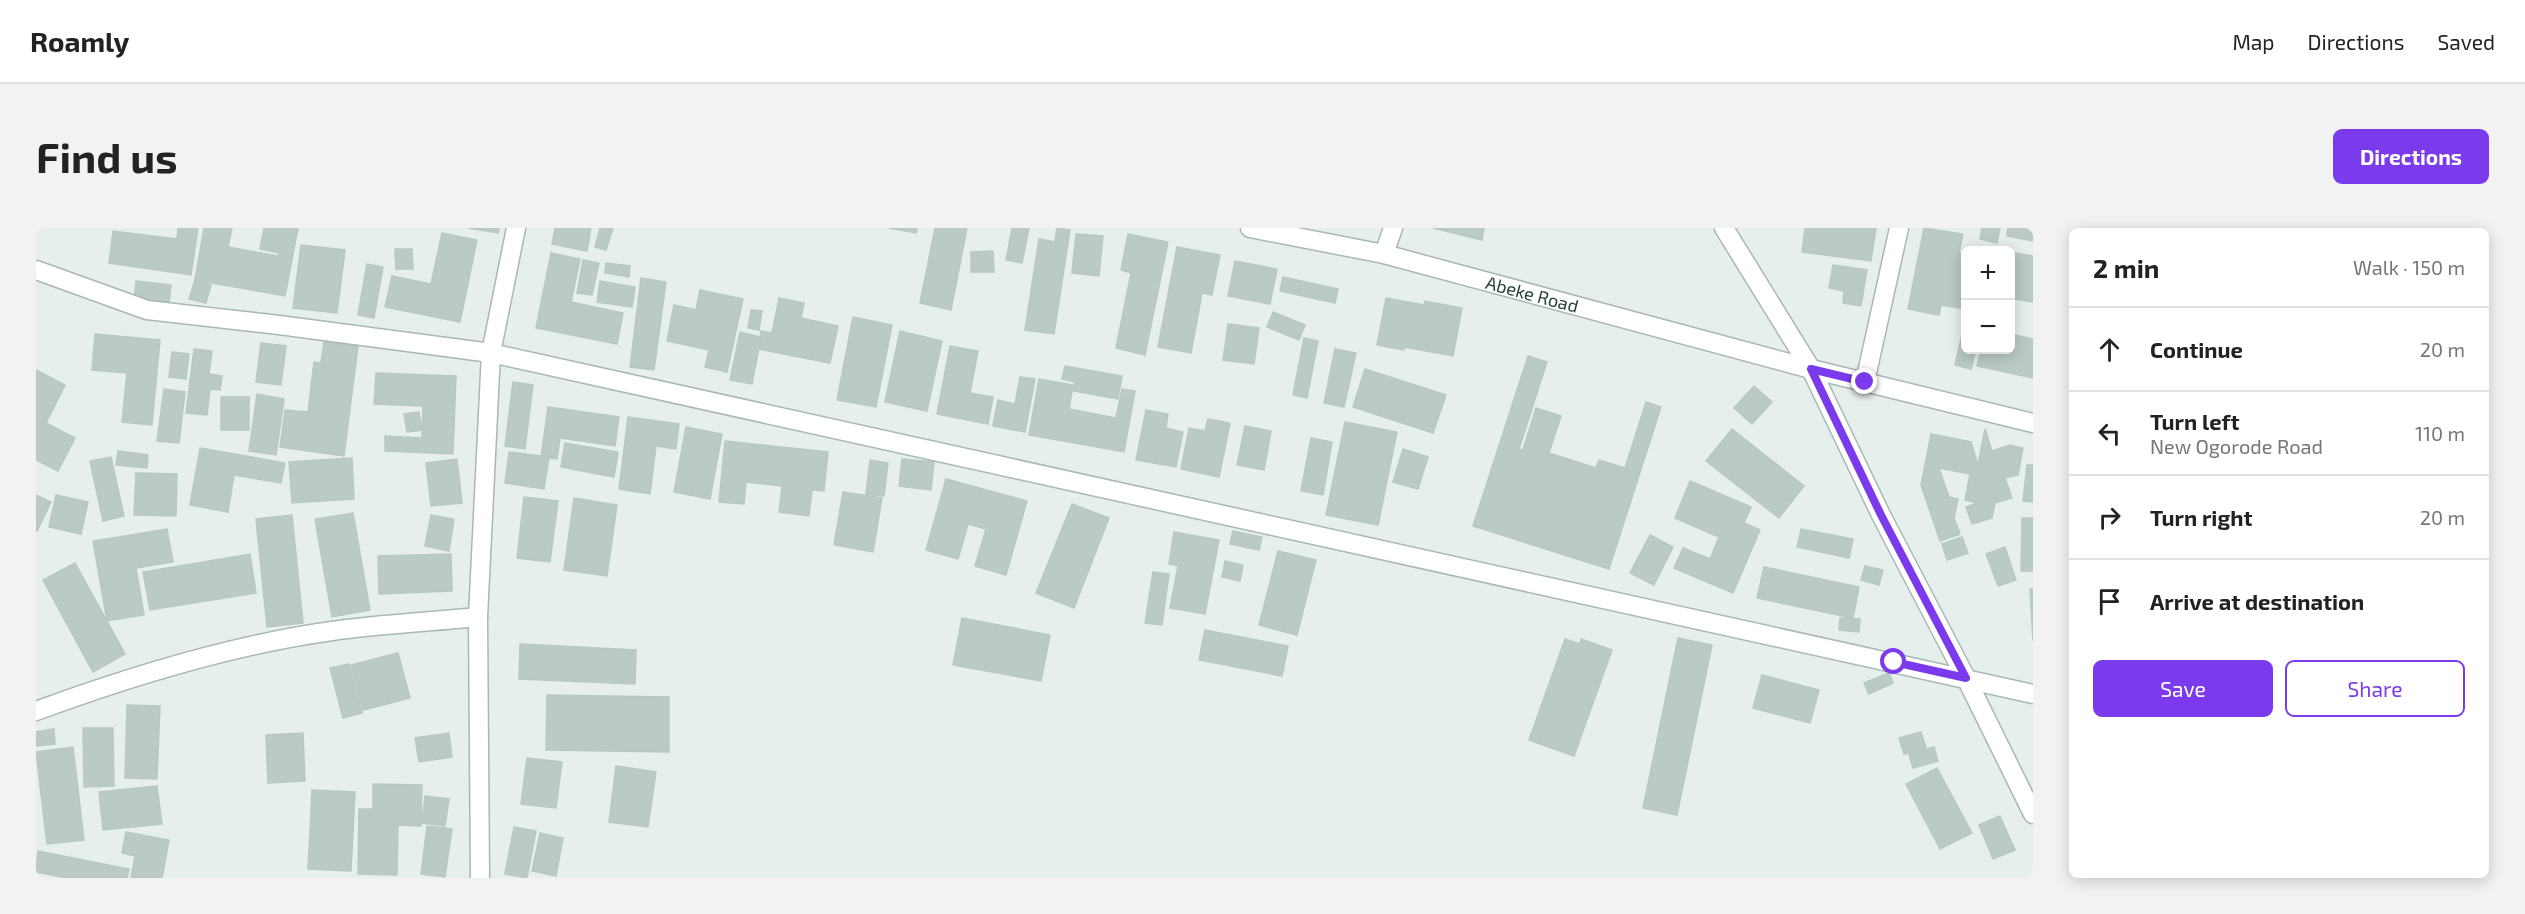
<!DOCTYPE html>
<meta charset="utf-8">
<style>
:root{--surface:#fff;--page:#f2f2f2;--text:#222;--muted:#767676;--line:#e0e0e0;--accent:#7c3aed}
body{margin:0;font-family:"Exo 2",sans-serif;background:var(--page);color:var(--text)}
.controls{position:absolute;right:18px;top:18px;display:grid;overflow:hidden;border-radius:9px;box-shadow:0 3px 15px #0003}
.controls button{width:54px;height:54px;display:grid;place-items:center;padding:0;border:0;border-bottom:2px solid var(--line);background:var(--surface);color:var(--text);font:30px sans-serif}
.stop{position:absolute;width:18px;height:18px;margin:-14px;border:4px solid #7c3aed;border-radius:50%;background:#fff}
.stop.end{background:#7c3aed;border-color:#fff;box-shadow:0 2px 6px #0008}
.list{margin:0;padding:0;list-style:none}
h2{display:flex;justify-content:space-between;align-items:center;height:78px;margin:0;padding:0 24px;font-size:26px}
h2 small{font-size:20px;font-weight:400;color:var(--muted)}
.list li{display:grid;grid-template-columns:39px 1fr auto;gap:18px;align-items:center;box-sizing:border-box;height:84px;padding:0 24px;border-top:2px solid var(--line)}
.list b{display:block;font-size:22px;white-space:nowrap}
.list p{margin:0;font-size:20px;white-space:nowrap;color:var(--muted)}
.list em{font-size:20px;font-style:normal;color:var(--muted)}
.actions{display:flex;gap:12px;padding:18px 24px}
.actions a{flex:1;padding:14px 0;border:2px solid var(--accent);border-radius:9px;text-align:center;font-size:21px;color:var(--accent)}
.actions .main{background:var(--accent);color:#fff}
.icon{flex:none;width:33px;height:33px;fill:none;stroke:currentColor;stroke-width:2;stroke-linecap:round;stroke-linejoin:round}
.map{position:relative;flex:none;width:1997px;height:650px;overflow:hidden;border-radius:9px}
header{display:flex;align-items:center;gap:36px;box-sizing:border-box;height:84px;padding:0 30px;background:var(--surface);border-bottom:2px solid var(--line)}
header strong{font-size:28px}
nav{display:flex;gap:33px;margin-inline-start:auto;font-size:21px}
.intro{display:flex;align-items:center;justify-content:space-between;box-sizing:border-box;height:144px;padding:0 36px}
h1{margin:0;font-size:42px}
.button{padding:15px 27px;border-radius:9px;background:var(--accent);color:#fff;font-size:21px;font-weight:700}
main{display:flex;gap:36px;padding:0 36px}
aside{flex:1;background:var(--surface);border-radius:9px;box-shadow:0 3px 15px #0003}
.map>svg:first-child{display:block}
</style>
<header>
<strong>Roamly</strong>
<nav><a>Map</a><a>Directions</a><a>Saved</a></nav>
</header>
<div class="intro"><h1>Find us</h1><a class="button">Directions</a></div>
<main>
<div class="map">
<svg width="1997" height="650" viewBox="0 0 1997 650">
<rect width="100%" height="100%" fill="#e6efeb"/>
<!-- building -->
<g fill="#bbcac4" stroke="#b8c9c2" stroke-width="1.5">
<polygon points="142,0 162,0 155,47 73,35 77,3 141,11"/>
<polygon points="168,0 196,0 192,19 242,28 243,25 224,21 228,0 262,0 249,68 159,52"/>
<polygon points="432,0 463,0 462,5"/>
<polygon points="519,0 555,0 551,23 516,16"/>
<polygon points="564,0 577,0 570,22 559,19"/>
<polygon points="853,0 881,0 880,5"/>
<polygon points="899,0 931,0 915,82 884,75"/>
<polygon points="976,0 993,0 986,35 970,32"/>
<polygon points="1021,0 1034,2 1018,106 989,102 1003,11 1019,14"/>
<polygon points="1397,0 1448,0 1446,12"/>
<polygon points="1769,0 1840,0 1835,33 1766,24"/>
<polygon points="1888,0 1927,6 1923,25 1930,26 1930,81 1905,77 1903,87 1872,81"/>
<polygon points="1946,0 1964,0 1961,15 1944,11"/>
<polygon points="1972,0 1997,0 1997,13 1971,8"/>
<polygon points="406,5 441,12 424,94 349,79 356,48 395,56"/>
<polygon points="1040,6 1067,8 1063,48 1036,45"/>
<polygon points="1092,6 1132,14 1109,127 1080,120 1095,45 1085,42"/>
<polygon points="265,17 309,22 301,85 257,80"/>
<polygon points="1141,19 1184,27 1176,67 1166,65 1155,125 1122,119"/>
<polygon points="359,21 376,21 377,41 360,41"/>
<polygon points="957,23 958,44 935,44 935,24"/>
<polygon points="1974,24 1997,28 1997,74 1974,70"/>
<polygon points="515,25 544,31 535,74 587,85 581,116 500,100"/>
<polygon points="547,32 563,35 556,67 541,65"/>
<polygon points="1199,33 1241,41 1234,76 1192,68"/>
<polygon points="570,35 594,38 593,49 569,45"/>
<polygon points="331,36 347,39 338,90 322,87"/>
<polygon points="1797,37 1831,42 1825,78 1807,75 1808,63 1793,60"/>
<polygon points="1247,49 1302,61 1299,75 1244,63"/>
<polygon points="605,50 630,54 618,142 594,139"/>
<polygon points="159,52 175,57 170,75 153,71"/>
<polygon points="100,53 135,57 133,75 98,71"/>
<polygon points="564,53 599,59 596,79 561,74"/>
<polygon points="664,62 707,71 691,144 669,139 673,122 631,113 638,77 660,82"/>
<polygon points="743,70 768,75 765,90 802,98 794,135 722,121 725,103 736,105"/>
<polygon points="1350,70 1388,77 1389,73 1426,80 1417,128 1368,119 1368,122 1341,117"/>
<polygon points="715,82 726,83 723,102 712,100"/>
<polygon points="1237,84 1269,97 1263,112 1231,99"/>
<polygon points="817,89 856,97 840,179 801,172"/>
<polygon points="1930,90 1930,122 1940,122 1935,141 1919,137"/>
<polygon points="1192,96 1223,100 1218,136 1187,132"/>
<polygon points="864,103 906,113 891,183 849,174"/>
<polygon points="704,104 725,109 716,156 694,152"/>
<polygon points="59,106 124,112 116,197 86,194 91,145 56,142"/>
<polygon points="1974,106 1997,111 1997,150 1941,138 1945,122 1974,122"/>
<polygon points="1268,110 1282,113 1271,170 1257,167"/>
<polygon points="288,114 322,118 308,228 244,219 249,182 272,184 278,134 285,135"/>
<polygon points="225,115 250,118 245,157 220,154"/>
<polygon points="914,118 942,123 934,165 957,169 952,196 901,186"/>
<polygon points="158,121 176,123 173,146 186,148 184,162 174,161 171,187 150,185"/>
<polygon points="1299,121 1320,125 1308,179 1288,175"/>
<polygon points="136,124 153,126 150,151 133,149"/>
<polygon points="1492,128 1511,134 1483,221 1487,222 1500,180 1525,188 1513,225 1560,240 1563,232 1589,240 1610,174 1625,179 1573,341 1437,298"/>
<polygon points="1029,138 1086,148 1082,171 1037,163 1039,154 1026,151"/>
<polygon points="1329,141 1410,167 1397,205 1317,179"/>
<polygon points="0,142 29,157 10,195 39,210 22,243 0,232"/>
<polygon points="340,145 420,148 417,226 349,223 349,208 386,210 387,178 338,176"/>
<polygon points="984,149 999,151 989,204 957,198 962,172 979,176"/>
<polygon points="1003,151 1037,157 1033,181 1080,190 1086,161 1099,163 1088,224 993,207"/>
<polygon points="477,154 497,157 489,221 469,218"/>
<polygon points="1718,158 1736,174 1716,196 1698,180"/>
<polygon points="128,161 149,164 143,215 121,213"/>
<polygon points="221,166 248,171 240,227 213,223"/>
<rect x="185" y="169" width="28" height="33"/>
<polygon points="512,179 583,189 579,218 524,210 521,231 505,229"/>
<polygon points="1110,182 1132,186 1130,200 1147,204 1140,239 1100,232"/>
<polygon points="383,184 386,202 371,204 368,186"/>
<polygon points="592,189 643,196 640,221 620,218 614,266 583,261"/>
<polygon points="1172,191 1194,195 1183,249 1145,241 1153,200 1169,203"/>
<polygon points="1309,194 1361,204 1342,297 1290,287"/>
<polygon points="1209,198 1235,203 1228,242 1201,237"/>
<polygon points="650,199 686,206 674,271 638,264"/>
<polygon points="1696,201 1768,258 1743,290 1670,233"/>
<polygon points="1949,201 1956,223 1974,217 1987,220 1982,247 1969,250 1976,270 1959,275 1956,290 1936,296 1930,279 1942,275 1929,272 1934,246 1903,240 1913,269 1922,271 1918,290 1924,306 1904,313 1885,257 1895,206 1935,214 1942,237"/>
<polygon points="1275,210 1296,214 1287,267 1265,263"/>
<polygon points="689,213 792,224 788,263 776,262 773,288 743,284 746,258 710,254 708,276 683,274"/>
<polygon points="529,215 582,224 578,249 525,239"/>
<polygon points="164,220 249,235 245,255 198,247 192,284 154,277"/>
<polygon points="1367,221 1392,229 1382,261 1357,254"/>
<polygon points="82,223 112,227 111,240 80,237"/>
<polygon points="473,224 513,229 508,261 469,255"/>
<polygon points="75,229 88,288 67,293 54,233"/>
<polygon points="316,230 318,271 256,275 253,234"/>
<polygon points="421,231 426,275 395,278 390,235"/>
<polygon points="866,231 898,234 895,262 863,258"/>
<polygon points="834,232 852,235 848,268 830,266"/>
<polygon points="1991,237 1997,237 1997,274 1987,273"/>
<polygon points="100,245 141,246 140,288 98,287"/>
<polygon points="910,251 991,273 970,347 939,338 950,301 932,296 922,331 890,322"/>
<polygon points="1654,253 1715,279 1708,295 1724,302 1697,365 1638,340 1647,320 1674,331 1683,309 1639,290"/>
<polygon points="807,264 846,270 837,324 798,317"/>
<polygon points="0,267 15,274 1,303 0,303"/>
<polygon points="20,267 52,274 45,306 13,299"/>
<polygon points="488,269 522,273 514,334 481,330"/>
<polygon points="538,270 581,277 571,348 528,342"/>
<polygon points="1036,276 1073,290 1038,380 1000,365"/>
<polygon points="317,285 334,382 296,389 279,291"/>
<polygon points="256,287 267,395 231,399 220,291"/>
<polygon points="395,287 418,291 413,323 389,318"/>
<polygon points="1986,290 1997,290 1997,343 1985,343"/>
<polygon points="131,301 137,334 100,340 108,387 71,393 57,313"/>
<polygon points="1765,301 1817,311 1813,330 1761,319"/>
<polygon points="1197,303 1226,309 1223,322 1194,316"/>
<polygon points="1138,304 1183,312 1169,386 1134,380 1142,338 1133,336"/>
<polygon points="1614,307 1637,319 1618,357 1594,345"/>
<polygon points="1926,309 1932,325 1911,332 1906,316"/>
<polygon points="1969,319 1980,352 1962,358 1950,326"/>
<polygon points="1242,323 1280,332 1261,407 1223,397"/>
<polygon points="214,326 220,365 114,382 107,344"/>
<polygon points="415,326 416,363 343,366 342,328"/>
<polygon points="1189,333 1207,337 1204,353 1186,349"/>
<polygon points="39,335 89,426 57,444 7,352"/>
<polygon points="1829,338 1847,342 1843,357 1825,352"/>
<polygon points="1728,339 1823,359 1817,390 1721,370"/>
<polygon points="1117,344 1133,346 1126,397 1109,395"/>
<polygon points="1994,361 1997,361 1997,413"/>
<polygon points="926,390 1014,407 1005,453 917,437"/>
<polygon points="1804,390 1824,391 1823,404 1803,402"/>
<polygon points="1169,402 1252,418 1246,448 1163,432"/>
<polygon points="1642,410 1676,417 1641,587 1607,580"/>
<polygon points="1529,411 1544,416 1545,411 1576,422 1538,528 1493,512"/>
<polygon points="484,416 600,422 599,456 483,451"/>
<polygon points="362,425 374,470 327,482 315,437"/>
<polygon points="313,436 326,485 307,490 294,440"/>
<polygon points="1853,445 1857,455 1833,466 1828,455"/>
<polygon points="1726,447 1783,462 1774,495 1717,480"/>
<polygon points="511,467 633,469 633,524 510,522"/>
<polygon points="91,477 124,478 121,551 89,550"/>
<polygon points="47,500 77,500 78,558 48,559"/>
<polygon points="18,501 19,516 0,518 0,504"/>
<polygon points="1885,504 1890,520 1868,526 1863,510"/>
<polygon points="267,505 269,553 232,555 230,507"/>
<polygon points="413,505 416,529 383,534 379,510"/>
<polygon points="37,519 48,612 11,616 0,524"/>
<polygon points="1898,519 1902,533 1877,540 1873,526"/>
<polygon points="491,530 526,534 520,580 485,576"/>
<polygon points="580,538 620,544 612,599 573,594"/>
<polygon points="1901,540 1936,605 1904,621 1870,556"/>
<polygon points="337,556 386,557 385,598 362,597 361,647 322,646 323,581 337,581"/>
<polygon points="121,558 126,596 67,602 63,564"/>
<polygon points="276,562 319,564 315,643 272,641"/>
<polygon points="389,568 413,571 409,598 386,595"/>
<polygon points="1964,588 1979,622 1957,631 1943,597"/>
<polygon points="391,598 416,601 409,649 385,646"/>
<polygon points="478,599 500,603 491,650 469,646"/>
<polygon points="90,604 133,612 126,650 95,650 99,628 86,625"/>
<polygon points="504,605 527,610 520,648 496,643"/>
<polygon points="2,623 93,641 91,650 31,650 0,644"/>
</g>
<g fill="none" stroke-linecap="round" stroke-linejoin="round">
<defs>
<g id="minor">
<path id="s1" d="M1214,0l134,26 427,115"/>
<polyline points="1348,26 1357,0"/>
<polyline points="0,42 111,82 243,97 455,125 1997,466"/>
<polyline points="1829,154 1863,0"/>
<path d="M0,483c95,-35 195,-66 296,-80 48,-7 97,-9 146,-14"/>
</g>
<g id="tertiary">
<polyline points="1688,0 1775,141 1845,287 1930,450 1997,586"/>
<polyline points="1775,141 1997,195"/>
<polyline points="444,650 442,389 455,125 480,0"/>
</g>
</defs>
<!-- minor casing -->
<use href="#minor" stroke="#a8b8b2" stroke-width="21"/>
<!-- tertiary casing -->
<use href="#tertiary" stroke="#a8b8b2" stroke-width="21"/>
<!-- minor -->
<use href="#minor" stroke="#fff" stroke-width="18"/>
<!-- tertiary -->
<use href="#tertiary" stroke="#fff" stroke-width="18"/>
</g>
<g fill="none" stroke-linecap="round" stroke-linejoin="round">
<!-- route -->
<polyline stroke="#7c3aed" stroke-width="8" points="1829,154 1775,141 1845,287 1930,450 1858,434"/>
</g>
<g text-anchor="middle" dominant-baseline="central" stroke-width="4.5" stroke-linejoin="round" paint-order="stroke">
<!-- street labels -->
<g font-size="18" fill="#24423a" stroke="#f7fbf9">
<text stroke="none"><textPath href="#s1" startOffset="290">Abeke Road</textPath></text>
</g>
</g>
</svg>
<div class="controls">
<button>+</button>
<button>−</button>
</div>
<div class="stop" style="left:1858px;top:434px"></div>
<div class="stop end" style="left:1829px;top:154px"></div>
</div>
<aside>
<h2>2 min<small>Walk · 150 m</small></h2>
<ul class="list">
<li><svg class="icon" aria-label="ahead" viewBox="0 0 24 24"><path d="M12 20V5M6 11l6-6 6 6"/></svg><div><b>Continue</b></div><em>20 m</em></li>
<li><svg class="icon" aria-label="left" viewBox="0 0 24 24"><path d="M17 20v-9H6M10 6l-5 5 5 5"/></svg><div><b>Turn left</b><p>New Ogorode Road</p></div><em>110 m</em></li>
<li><svg class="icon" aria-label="right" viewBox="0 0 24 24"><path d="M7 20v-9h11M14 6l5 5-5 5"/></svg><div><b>Turn right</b></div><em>20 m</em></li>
<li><svg class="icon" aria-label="arrive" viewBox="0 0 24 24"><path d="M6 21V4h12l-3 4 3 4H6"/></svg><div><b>Arrive at destination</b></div></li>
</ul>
<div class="actions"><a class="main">Save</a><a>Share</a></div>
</aside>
</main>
